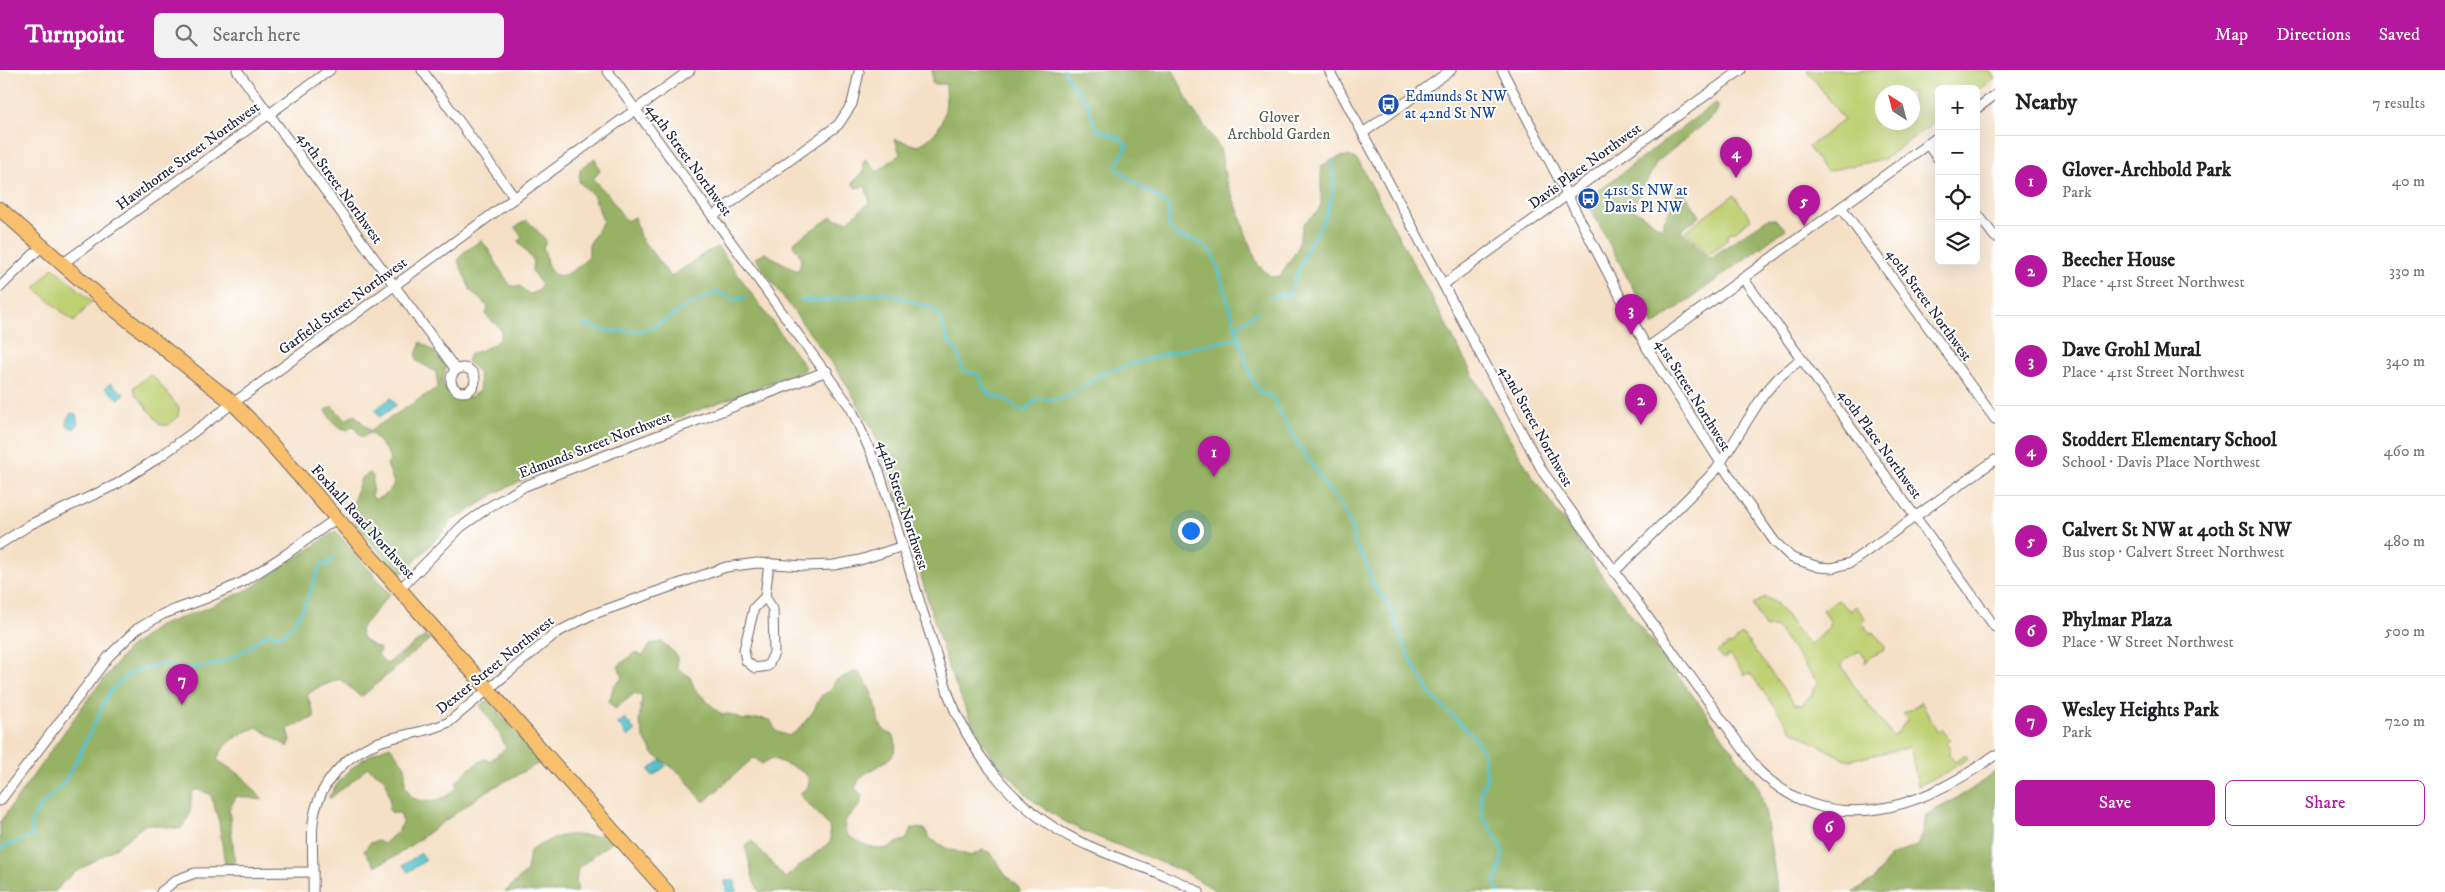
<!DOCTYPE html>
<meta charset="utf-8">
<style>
:root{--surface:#fff;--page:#f2f2f2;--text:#202124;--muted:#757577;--line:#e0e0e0;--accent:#b5179e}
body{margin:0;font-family:"IM FELL DW Pica",serif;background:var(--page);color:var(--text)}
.controls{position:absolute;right:15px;top:15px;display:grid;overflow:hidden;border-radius:8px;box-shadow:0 5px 20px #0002}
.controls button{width:45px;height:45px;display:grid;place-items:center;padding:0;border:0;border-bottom:1px solid var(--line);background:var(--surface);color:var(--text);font:25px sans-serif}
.compass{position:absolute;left:1875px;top:15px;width:45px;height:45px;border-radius:50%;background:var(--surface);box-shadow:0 5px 20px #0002;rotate:324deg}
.you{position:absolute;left:1190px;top:460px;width:18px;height:18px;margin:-12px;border:4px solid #fff;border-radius:50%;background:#1a73e8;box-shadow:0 0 0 8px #1a73e833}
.badge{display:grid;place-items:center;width:32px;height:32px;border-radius:50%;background:var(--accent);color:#fff;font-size:16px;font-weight:700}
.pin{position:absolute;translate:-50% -41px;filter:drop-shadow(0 1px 2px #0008)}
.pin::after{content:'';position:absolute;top:26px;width:18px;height:15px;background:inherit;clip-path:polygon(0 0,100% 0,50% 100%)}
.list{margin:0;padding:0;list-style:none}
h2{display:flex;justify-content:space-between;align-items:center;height:65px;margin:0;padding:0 20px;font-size:21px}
h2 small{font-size:16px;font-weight:400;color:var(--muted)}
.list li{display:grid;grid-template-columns:32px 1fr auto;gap:15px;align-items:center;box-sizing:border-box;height:90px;padding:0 20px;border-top:1px solid var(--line)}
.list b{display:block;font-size:19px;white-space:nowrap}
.list p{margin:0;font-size:16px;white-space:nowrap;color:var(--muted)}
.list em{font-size:16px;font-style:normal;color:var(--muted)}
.actions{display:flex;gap:10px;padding:15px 20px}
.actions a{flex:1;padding:11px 0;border:1px solid var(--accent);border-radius:8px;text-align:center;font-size:18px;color:var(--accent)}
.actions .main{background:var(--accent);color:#fff}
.icon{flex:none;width:28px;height:28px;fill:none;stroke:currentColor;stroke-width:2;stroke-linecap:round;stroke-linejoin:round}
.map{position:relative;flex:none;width:1995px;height:822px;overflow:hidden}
header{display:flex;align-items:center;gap:30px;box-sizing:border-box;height:70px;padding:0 25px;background:var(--accent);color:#fff}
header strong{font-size:24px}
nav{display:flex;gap:28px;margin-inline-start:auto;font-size:18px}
.search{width:350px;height:45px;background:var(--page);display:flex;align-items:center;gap:12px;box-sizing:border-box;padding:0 18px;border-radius:8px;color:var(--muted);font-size:19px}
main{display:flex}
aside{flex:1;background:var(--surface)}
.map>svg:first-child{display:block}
</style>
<header>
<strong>Turnpoint</strong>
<div class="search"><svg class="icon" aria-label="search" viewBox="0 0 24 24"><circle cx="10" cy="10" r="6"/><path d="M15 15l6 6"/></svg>Search here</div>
<nav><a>Map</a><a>Directions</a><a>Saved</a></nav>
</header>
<main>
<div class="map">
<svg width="1995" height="822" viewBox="0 0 1995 822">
<rect width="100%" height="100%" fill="#fff"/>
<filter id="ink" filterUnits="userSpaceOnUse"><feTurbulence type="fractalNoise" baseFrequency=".02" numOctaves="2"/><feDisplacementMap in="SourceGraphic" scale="10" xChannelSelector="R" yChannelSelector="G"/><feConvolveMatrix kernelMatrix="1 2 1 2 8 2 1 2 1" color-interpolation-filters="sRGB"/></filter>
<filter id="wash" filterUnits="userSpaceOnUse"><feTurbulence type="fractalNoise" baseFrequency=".0096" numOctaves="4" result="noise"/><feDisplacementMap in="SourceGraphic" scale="20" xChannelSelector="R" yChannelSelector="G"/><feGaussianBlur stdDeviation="1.12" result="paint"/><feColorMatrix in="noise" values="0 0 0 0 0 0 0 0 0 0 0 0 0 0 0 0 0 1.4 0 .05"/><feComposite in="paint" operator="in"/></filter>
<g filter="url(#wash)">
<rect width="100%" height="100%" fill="#f5e0c6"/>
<!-- green -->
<g fill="#bfd073" stroke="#707957" fill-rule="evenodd">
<path d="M1807,0h183l5,8 -19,14v-3h-37v30l-55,40 -57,12 -5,-4 -14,-20 36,-27zM1882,22h30v30h-30z"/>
<polygon points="1734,125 1751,149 1735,161 1729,163 1727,170 1709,184 1685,161"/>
<polygon points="53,197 92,231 74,252 35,218"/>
<polygon points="148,306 153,306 179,338 178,346 168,355 161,355 135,323 134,317"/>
<path d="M1765,527l11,6 33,42 20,-17 2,-6 -9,-12 16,-10 12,11 6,-5 10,13 -4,4 9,11 3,-2 11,15v3l-13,6 -7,7 1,-5 -7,-7 -15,10 -2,5 14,23 38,48 14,-18 -5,-6 9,-4 9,-7c7,10 10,19 16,29l5,-2 8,11 -4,3 4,6 -1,6 6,7 10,-7 3,3 -22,15 -28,13 -8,-39 -59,13 -9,-2 -51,-28 -41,-57 -5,2 -15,-20 -7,4 -6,-7 12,-8 3,1 10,-11 53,70 7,1 11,-12v-5l5,-5 -42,-56 -11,1 -12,-23z"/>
</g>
<!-- forest -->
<g fill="#97b265" stroke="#5c6a50">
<path d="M932,0h241l18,37 29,41 6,33 12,29 11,33 9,22 13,12 9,-1 17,-26 6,-26 15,-13 3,-7v-38c14,-7 25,-16 38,-4l117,219 56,95 75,107 90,118 62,87 6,23 13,81h-560l-31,-19 -102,-41 -23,-12 -31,-21 -37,-40 -20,-31 -25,-58 -54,-181 -22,-59 -28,-48 -90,-124 10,-5 32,18c7,-9 3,-18 -3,-25l1,-5 38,-25 3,3 12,2 22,-19 -5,-16 -9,2 -4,-5 12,-11 -1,-10 3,-3 11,13 23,-18 -5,-15 22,7c27,-13 30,-34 29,-62h-14z"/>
<polygon points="1715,33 1718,38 1715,45 1657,92 1632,138 1661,158 1680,117 1700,146 1681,160 1710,188 1768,148 1775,149 1786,159 1653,256 1586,130"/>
<path d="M595,88l5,13 -7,8 14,14 19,28 9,-4 5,20 31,40 34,-24 13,-6 87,120v3l-223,84 -20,1 -8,10 -58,28 -36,24 -9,3 -5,9 -39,40 -4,4 -7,-2 -41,-47 -1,-24 7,-22 9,-5 3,3 -1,21 3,2c9,-2 16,-8 19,-16l-7,-19 3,-3 -2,-8 -17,-21 -9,6 -9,-12 -5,4c-12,-2 -17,-9 -22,-20l6,-4 13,14 10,-5 15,16 68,-44 -2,-15 -19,-11 -1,-6 5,-13 11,8 14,17 -4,16 6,9 13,7 11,-3 7,-5c2,-14 0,-22 -12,-29l3,-8c7,-3 37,-10 30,-25 -2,-5 -11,-9 -14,-14l2,-8 -17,-16 -13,-30 4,-7 19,-14c13,15 18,31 30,46h9l9,8 9,-3 3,-7 -9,-13 1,-11 -15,-19 4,-3 -7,-11 12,-7 19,20 -3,8c4,6 2,9 4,15 8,27 32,3 42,-6v-12l14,-24 -9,-25 -15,-14 1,-13z"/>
<path d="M336,461l54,63 -30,35c2,14 10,14 20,20l-2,6 9,9 38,-28 5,3 -69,58 -21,-18 -23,9 -10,7 8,22 -27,12 3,11 -3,7 -31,-20c-18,7 -33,15 -40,33l25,16 21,24 -26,-4 -8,13 6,55h-10l-6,-42 -8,-27 -11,-5h-6c-8,12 4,20 -14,39l-34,-5c-10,8 -20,16 -31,24 -20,15 -45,22 -60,44h-55v-70l90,-126 39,-48 30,-22 53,-20 39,-18z"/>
<path d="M662,572l15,13v13l13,9 5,13 27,25c10,-4 15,5 24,5 10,0 15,-4 25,1l5,10 12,5 9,-5 16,-19 8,-16 9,-5 6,-11 19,-8 4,1c5,6 12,17 14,24 8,18 -1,29 21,39 11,30 -33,28 -39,52l7,7 -2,11c-10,11 -20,11 -13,29 9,6 26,15 37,14 8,-2 13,-8 22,-9l6,-12 13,1 4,9 17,10 25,8 12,-6 8,3 15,23 12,10 2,6h-260l-6,-10 -9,-37 7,-4 33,37 46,-37 -2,-15 -30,-32c30,-19 -14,-29 -27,-36l-10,6 -7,-6 -3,1 -48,43 -24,-29 -27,-19 -9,-16 -5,-17 3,-24 -7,-4 -20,16 -6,-7 5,-17 9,-7 -5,-12 16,-13 9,2 8,-11z"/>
<path d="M488,630l53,62 -56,30 -89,64 -21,10 -11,-15 6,-8 8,-2 6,3 14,-13 5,-8 -3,-10h-8l-3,-3 1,-11 -5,-20 -18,-12c-10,13 -25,20 -37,32l-1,-2c13,-24 35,-42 61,-51l15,20v20l6,11c17,9 33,3 46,-9l-1,-6 13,-13 15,-10 6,2 16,-13 -6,-13 -20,-30z"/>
<polygon points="1995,702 1995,822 1853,822 1874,810 1890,786 1919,775 1926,745 1969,721"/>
<path d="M606,763l7,8 -35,27 -2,14 2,10h-73l22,-21 3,-20c11,-7 23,-14 37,-16 13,-1 26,4 39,-2z"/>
</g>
<!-- water -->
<g fill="#56c3cd" stroke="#3c7284">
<polygon points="110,313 124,324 119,329 105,318"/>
<polygon points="391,328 396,335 380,347 375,340"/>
<polygon points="71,343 76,344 78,354 74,359 67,356 67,349"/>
<polygon points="625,648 635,661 628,667 618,654"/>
<polygon points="661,690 666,696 653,706 649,700"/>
<polygon points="421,783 426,790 408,802 403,795"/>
<polygon points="725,811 735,811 736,822 726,822"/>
</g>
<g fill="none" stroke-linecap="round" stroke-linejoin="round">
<!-- stream -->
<g stroke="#56c3cd" stroke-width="3">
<path d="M1064,0l7,14 16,18 9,27 25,10 6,7 -11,20c9,15 38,26 53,41v19l7,10 22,6 15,11 39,127 9,14 10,1 21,39 30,47 18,23 12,23 2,15 12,21 7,22 18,24 16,43 24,43 42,41 10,15 4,27 -6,12 1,26 17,26 4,12 -8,31 4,7"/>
<polyline points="1270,227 1289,224 1310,173 1325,148 1333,123 1333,92"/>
<path d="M801,230l19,1 66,-9 49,18 6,8 7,23 10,12 4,16 4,3 14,3 2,10 8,10 15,4 16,12 6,-1c13,-19 16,-8 33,-11 18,-3 30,-21 47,-27 41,-14 83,-25 126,-33l7,2"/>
<polyline points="583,254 606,261 642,261 658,255 682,239 718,222 735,230 746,227"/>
<polyline points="1236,258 1257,242"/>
<path d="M0,780c10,-8 21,-8 33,-15l-2,-13 8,-14 23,-23 15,-25 32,-68 23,-20 31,-9c23,10 56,3 78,-10 9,-5 17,-13 25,-19 5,0 11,2 15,1 19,-8 32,-52 40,-71l6,1 7,-8"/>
</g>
</g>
</g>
<g filter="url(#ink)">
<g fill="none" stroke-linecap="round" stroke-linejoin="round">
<defs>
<g id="minor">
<polyline points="237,0 456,300"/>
<polyline points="422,0 514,127"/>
<path d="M607,0l244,338 28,63 70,225c25,65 73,121 138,149 37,17 76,27 112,47"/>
<path d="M1329,0l214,402 215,298c74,72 166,37 237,-15"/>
<polyline points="1502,0 1647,278 1741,424 1775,472 1792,488 1819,497 1832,498 1850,493 1995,390"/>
<polyline points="1976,39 1995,25"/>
<polyline points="1363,63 1451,0"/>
<polyline points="1927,74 1939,90"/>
<polyline points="1841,137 1995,349"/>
<polyline points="1976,142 1995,167"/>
<polyline points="713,146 838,55 852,34 859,2"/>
<polyline points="62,194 330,0"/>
<polyline points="1743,208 1995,557"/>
<polyline points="1444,214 1741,0"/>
<polyline points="0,217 42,176"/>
<polyline points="1647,278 1939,66"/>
<circle cx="463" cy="310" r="12"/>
<polyline points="0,474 31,454 117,414 158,388 690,0"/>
<polyline points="1614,502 1716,400 1764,324 1779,307 1801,289"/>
<polyline points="400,519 461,457 489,437 525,416 827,301"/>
<polyline points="765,527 773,539 774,583 768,596 755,598 746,591 744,580 754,538 765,527 769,493"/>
<polyline points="0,731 109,586 137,559 163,544 207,528 243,512 285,485 337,448"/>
<polyline points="161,822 176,810 195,803 313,802"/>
<path d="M313,822c1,-23 -2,-46 0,-69 4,-37 31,-68 66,-81 23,-8 47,-9 70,-20l107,-89 35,-18 135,-48 31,-4 48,3 29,-1 26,-5 43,-14"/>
</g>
<polyline id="primary" points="0,139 108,234 233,333 249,349 667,822"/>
</defs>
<!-- minor casing -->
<use href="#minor" stroke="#6c646c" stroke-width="11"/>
<!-- primary casing -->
<use href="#primary" stroke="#6c646c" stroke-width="16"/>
<!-- minor -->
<use href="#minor" stroke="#fff" stroke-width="9"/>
<!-- primary -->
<use href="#primary" stroke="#f8bf6c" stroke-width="14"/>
</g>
</g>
<!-- icons -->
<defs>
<symbol id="bus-disc" viewBox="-11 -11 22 22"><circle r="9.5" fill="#1a4fb4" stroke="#fff"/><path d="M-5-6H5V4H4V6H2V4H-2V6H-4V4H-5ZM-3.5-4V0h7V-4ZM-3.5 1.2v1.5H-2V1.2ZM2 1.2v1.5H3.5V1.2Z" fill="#fff"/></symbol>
</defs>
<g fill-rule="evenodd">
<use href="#bus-disc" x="1376" y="22" width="25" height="25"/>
<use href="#bus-disc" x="1576" y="116" width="25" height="25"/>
</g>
<g text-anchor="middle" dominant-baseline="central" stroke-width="4" stroke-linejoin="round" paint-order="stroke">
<!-- transit labels -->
<g font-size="15" fill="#164399" stroke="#fff" text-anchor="start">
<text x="1405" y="26">Edmunds St NW<tspan x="1405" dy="17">at 42nd St NW</tspan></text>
<text x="1604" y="120">41st St NW at<tspan x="1604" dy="17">Davis Pl NW</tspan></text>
</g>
<!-- park labels -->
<g font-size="15" fill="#595f4f" stroke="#fff">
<text x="1279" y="47">Glover<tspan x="1279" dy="17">Archbold Garden</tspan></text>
</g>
<!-- street labels -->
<g font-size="15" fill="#22223b" stroke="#fff">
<text transform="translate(188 86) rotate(-36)">Hawthorne Street Northwest</text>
<text transform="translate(689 90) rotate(54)">44th Street Northwest</text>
<text transform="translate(1585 96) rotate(-36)">Davis Place Northwest</text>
<text transform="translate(340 118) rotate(54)">45th Street Northwest</text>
<text transform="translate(1929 235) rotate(54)">40th Street Northwest</text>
<text transform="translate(343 236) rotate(-36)">Garfield Street Northwest</text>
<text transform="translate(1693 325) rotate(58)">41st Street Northwest</text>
<text transform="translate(1536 356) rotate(61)">42nd Street Northwest</text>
<text transform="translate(1880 374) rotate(54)">40th Place Northwest</text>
<text transform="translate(595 375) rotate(-21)">Edmunds Street Northwest</text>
<text transform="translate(903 435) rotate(72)">44th Street Northwest</text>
<text transform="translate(363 452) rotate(48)">Foxhall Road Northwest</text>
<text transform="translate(495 595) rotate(-39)">Dexter Street Northwest</text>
</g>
</g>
</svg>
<div class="controls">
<button>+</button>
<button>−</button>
<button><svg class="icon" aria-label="locate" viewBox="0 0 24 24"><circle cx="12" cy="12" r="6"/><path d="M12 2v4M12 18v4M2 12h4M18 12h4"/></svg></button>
<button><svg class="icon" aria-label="layers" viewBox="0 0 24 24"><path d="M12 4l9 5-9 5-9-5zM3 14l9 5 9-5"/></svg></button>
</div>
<svg class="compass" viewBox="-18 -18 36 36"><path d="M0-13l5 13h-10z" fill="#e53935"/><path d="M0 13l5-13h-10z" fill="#757577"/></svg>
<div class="you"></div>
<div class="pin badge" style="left:1214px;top:407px">1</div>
<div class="pin badge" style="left:1641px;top:355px">2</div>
<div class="pin badge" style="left:1631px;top:265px">3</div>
<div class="pin badge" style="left:1736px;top:108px">4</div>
<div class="pin badge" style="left:1804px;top:156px">5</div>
<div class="pin badge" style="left:1829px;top:782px">6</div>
<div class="pin badge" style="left:182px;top:635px">7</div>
</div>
<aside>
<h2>Nearby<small>7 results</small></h2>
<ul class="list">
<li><span class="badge">1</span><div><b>Glover-Archbold Park</b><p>Park</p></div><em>40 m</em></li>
<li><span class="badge">2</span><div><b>Beecher House</b><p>Place · 41st Street Northwest</p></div><em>330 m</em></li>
<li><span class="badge">3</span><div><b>Dave Grohl Mural</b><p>Place · 41st Street Northwest</p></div><em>340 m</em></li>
<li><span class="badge">4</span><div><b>Stoddert Elementary School</b><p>School · Davis Place Northwest</p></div><em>460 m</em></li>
<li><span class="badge">5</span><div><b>Calvert St NW at 40th St NW</b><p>Bus stop · Calvert Street Northwest</p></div><em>480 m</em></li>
<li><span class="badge">6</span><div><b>Phylmar Plaza</b><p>Place · W Street Northwest</p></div><em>500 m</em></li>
<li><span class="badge">7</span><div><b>Wesley Heights Park</b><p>Park</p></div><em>720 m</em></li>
</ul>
<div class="actions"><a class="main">Save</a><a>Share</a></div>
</aside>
</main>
